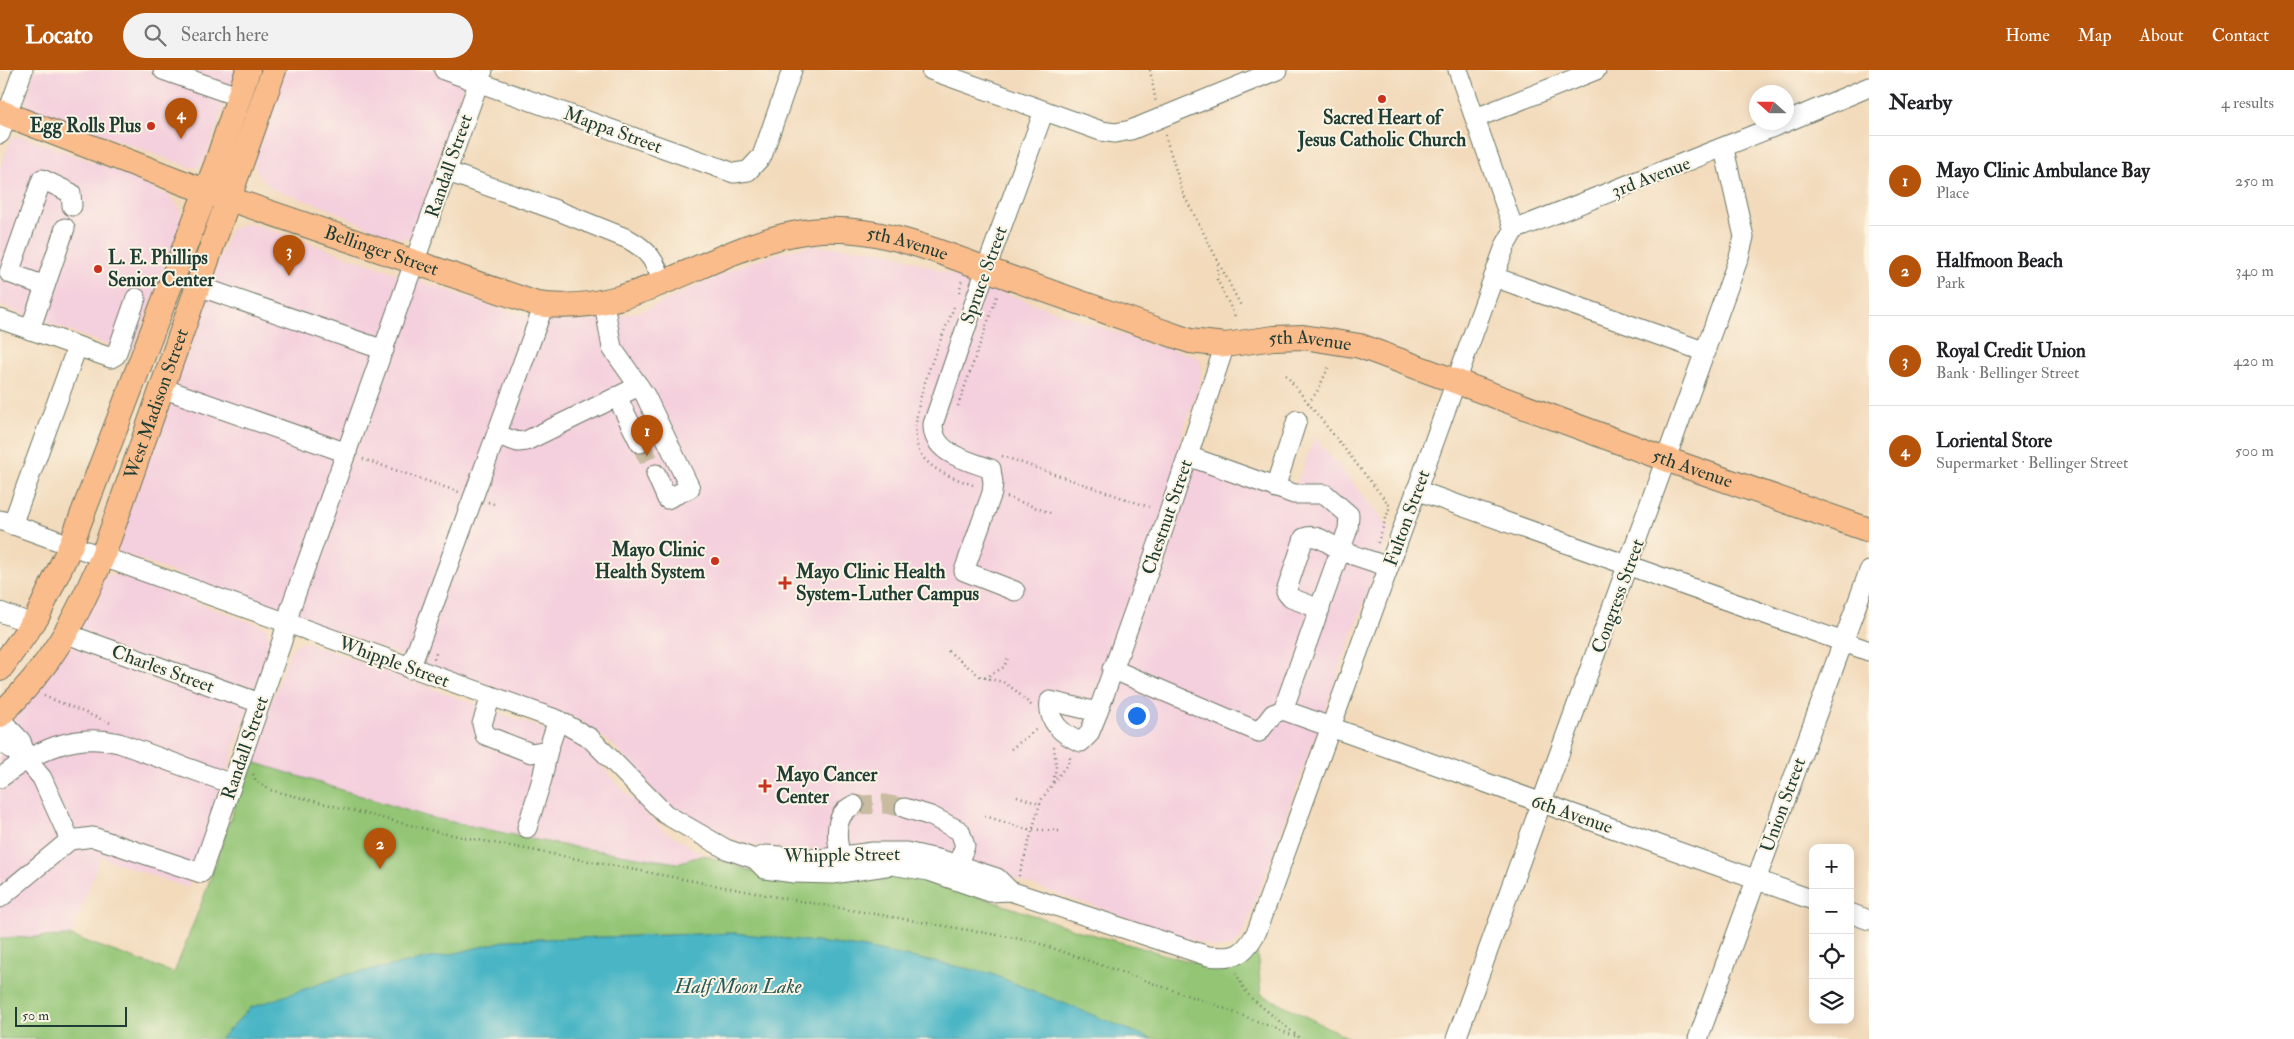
<!DOCTYPE html>
<meta charset="utf-8">
<style>
:root{--surface:#fff;--page:#f2f2f2;--text:#202124;--muted:#757577;--line:#e0e0e0;--accent:#b45309}
body{margin:0;font-family:"IM FELL Double Pica",serif;background:var(--page);color:var(--text)}
.controls{position:absolute;right:15px;bottom:15px;display:grid;overflow:hidden;border-radius:10px;box-shadow:0 2px 12px #0003}
.controls button{width:45px;height:45px;display:grid;place-items:center;padding:0;border:0;border-bottom:1px solid var(--line);background:var(--surface);color:var(--text);font:25px sans-serif}
.compass{position:absolute;left:1749px;top:15px;width:45px;height:45px;border-radius:50%;background:var(--surface);box-shadow:0 2px 12px #0003;rotate:291deg}
.scale{position:absolute;left:15px;bottom:12px;width:112px;box-sizing:border-box;padding-left:5px;border:2px solid #1f3d34;border-top:0;font-size:14px;line-height:18px;white-space:nowrap;color:#1f3d34;-webkit-text-stroke:4px #fcf5e5;paint-order:stroke}
.you{position:absolute;left:1136px;top:645px;width:18px;height:18px;margin:-12px;border:4px solid #fff;border-radius:50%;background:#1a73e8;box-shadow:0 0 0 8px #1a73e833}
.badge{display:grid;place-items:center;width:32px;height:32px;border-radius:50%;background:var(--accent);color:#fff;font-size:16px;font-weight:700}
.pin{position:absolute;translate:-50% -41px;filter:drop-shadow(0 1px 2px #0008)}
.pin::after{content:'';position:absolute;top:26px;width:18px;height:15px;background:inherit;clip-path:polygon(0 0,100% 0,50% 100%)}
.list{margin:0;padding:0;list-style:none}
h2{display:flex;justify-content:space-between;align-items:center;height:65px;margin:0;padding:0 20px;font-size:21px}
h2 small{font-size:16px;font-weight:400;color:var(--muted)}
.list li{display:grid;grid-template-columns:32px 1fr auto;gap:15px;align-items:center;box-sizing:border-box;height:90px;padding:0 20px;border-top:1px solid var(--line)}
.list b{display:block;font-size:19px;white-space:nowrap}
.list p{margin:0;font-size:16px;white-space:nowrap;color:var(--muted)}
.list em{font-size:16px;font-style:normal;color:var(--muted)}
.icon{flex:none;width:28px;height:28px;fill:none;stroke:currentColor;stroke-width:2;stroke-linecap:round;stroke-linejoin:round}
.map{position:relative;flex:none;width:1869px;height:969px;overflow:hidden}
header{display:flex;align-items:center;gap:30px;box-sizing:border-box;height:70px;padding:0 25px;background:var(--accent);color:#fff}
header strong{font-size:24px}
nav{display:flex;gap:28px;margin-inline-start:auto;font-size:18px}
.search{width:350px;height:45px;background:var(--page);display:flex;align-items:center;gap:12px;box-sizing:border-box;padding:0 18px;border-radius:28px;color:var(--muted);font-size:19px}
main{display:flex}
aside{flex:1;background:var(--surface)}
.map>svg:first-child{display:block}
</style>
<header>
<strong>Locato</strong>
<div class="search"><svg class="icon" aria-label="search" viewBox="0 0 24 24"><circle cx="10" cy="10" r="6"/><path d="M15 15l6 6"/></svg>Search here</div>
<nav><a>Home</a><a>Map</a><a>About</a><a>Contact</a></nav>
</header>
<main>
<div class="map">
<svg width="1869" height="969" viewBox="0 0 1869 969">
<rect width="100%" height="100%" fill="#fcf5e5"/>
<filter id="ink" filterUnits="userSpaceOnUse"><feTurbulence type="fractalNoise" baseFrequency=".02" numOctaves="2"/><feDisplacementMap in="SourceGraphic" scale="10" xChannelSelector="R" yChannelSelector="G"/><feConvolveMatrix kernelMatrix="1 2 1 2 8 2 1 2 1" color-interpolation-filters="sRGB"/></filter>
<filter id="wash" filterUnits="userSpaceOnUse"><feTurbulence type="fractalNoise" baseFrequency=".0096" numOctaves="4" result="noise"/><feDisplacementMap in="SourceGraphic" scale="20" xChannelSelector="R" yChannelSelector="G"/><feGaussianBlur stdDeviation="1.12" result="paint"/><feColorMatrix in="noise" values="0 0 0 0 0 0 0 0 0 0 0 0 0 0 0 0 0 1.4 0 .05"/><feComposite in="paint" operator="in"/></filter>
<g filter="url(#wash)">
<rect width="100%" height="100%" fill="#f2dabb"/>
<!-- built -->
<g fill="#f4cfdd">
<polygon points="35,0 151,0 169,7 171,0 236,0 206,88 198,97 189,97 32,38 26,34 26,27"/>
<polygon points="285,0 468,0 415,159 411,166 404,169 384,164 325,137 273,119 260,107 255,97 254,90"/>
<polygon points="20,66 113,99 169,126 179,137 182,152 133,280 118,279 0,235 0,99 10,71 12,68"/>
<polygon points="250,153 510,242 553,251 592,251 630,244 650,238 740,196 779,183 811,176 867,179 891,183 1142,272 1196,286 1201,292 1201,309 1178,376 1295,419 1315,367 1391,459 1242,867 1230,877 1215,878 985,799 812,784 747,774 704,758 685,747 664,731 610,672 579,650 120,483 116,474 228,166 230,161 237,157"/>
<polygon points="110,504 120,506 262,556 267,559 270,572 188,818 100,787 71,866 0,868 0,658 106,506"/>
<polygon points="305,572 573,670 599,692 614,711 662,759 704,785 677,793 556,774 491,760 428,747 250,691 290,581 297,574"/>
</g>
<!-- park -->
<polygon fill="#93c575" stroke="#598154" points="250,691 428,747 556,774 677,793 704,785 769,807 903,803 930,810 1080,861 1218,899 1241,895 1257,881 1261,924 1351,969 1150,969 989,903 859,877 735,863 508,870 250,938 220,969 0,969 0,868 71,866 174,903 205,824"/>
<!-- water -->
<polygon fill="#49b5c5" stroke="#34797c" points="735,863 859,877 989,903 1152,969 220,969 250,938 345,905 456,883 508,870"/>
</g>
<g filter="url(#ink)">
<g fill="none" stroke-linecap="round" stroke-linejoin="round">
<!-- minor-tunnel -->
<g stroke="#c8bba0" stroke-width="19" stroke-dasharray="19 9" stroke-linecap="butt">
<polyline points="640,373 656,404"/>
<polyline points="854,735 885,734 905,738"/>
</g>
<defs>
<g id="minor">
<polyline points="163,0 240,27"/>
<polyline points="444,0 734,103 748,101 762,86 792,0"/>
<polyline points="931,0 1101,61 1115,63 1131,60 1277,0"/>
<polyline points="1476,48 1596,0"/>
<polyline points="1786,52 1869,17"/>
<polyline points="0,64 23,0"/>
<path d="M448,102l108,38 72,29c22,12 27,23 36,45"/>
<polyline points="1514,160 1786,52"/>
<polyline points="1494,207 1706,282"/>
<polyline points="45,216 9,203 42,109 71,123 72,136"/>
<polyline points="198,216 384,280"/>
<polyline points="604,233 612,278 645,325 690,418 667,429 656,404"/>
<polyline points="0,249 111,288 116,285 136,228"/>
<polyline points="30,260 65,158"/>
<polyline points="162,318 347,383"/>
<polyline points="617,327 640,373"/>
<polyline points="497,365 518,372 526,371 639,316"/>
<polyline points="1188,386 1294,424 1325,424 1349,445 1348,459 1283,640"/>
<polyline points="1275,418 1297,350"/>
<polyline points="1416,420 1869,581"/>
<path d="M0,450l558,200 32,18 75,76 61,35 29,10 10,10 29,4 39,1 59,-9 37,6 61,21 20,-1 198,65c27,3 36,0 49,-25l248,-685 9,-16 -56,-160"/>
<polyline points="12,455 77,277"/>
<path d="M1015,521l-51,-20 28,-78 1,-10 -2,-14c-24,-9 -59,-15 -58,-45l53,-155 58,-158"/>
<path d="M1320,539l-29,-11 -5,-6 18,-54c14,-6 28,9 40,14 15,5 30,10 45,15"/>
<polyline points="0,542 33,554"/>
<polyline points="67,564 260,633"/>
<polyline points="410,599 544,235"/>
<polyline points="1112,599 1259,662 1273,644 1283,640 1813,830"/>
<polyline points="491,626 482,654 485,665 531,683 548,680 558,650"/>
<path d="M1098,642l-48,-11c-3,20 12,34 31,41l8,-8 9,-22 64,-179 63,-188"/>
<polyline points="0,649 21,671 27,690"/>
<polyline points="0,671 27,690 42,708 70,770"/>
<path d="M0,708c36,-27 73,-46 119,-35l113,41"/>
<polyline points="905,738 931,746 960,761 965,776 953,805"/>
<polyline points="527,758 542,709 548,680"/>
<polyline points="755,789 766,785 820,789 873,782 906,782 942,790 997,808 1010,821"/>
<path d="M844,796c-7,-19 -14,-51 10,-61"/>
<polyline points="0,828 70,770 93,767 201,803 282,571 291,537 483,0"/>
<polyline points="1850,843 1869,850"/>
<polyline points="1456,969 1739,187 1744,167 1724,79"/>
<polyline points="1698,969 1869,501"/>
</g>
<g id="major">
<path id="s1" d="M0,42l189,73 348,119c103,14 176,-61 274,-73 67,-8 135,24 197,46 60,21 121,43 182,64l35,4 49,-7 29,-1 57,9 308,114 201,70"/>
<polyline points="0,599 37,547 70,477 216,95 248,0"/>
<path id="s2" d="M0,645c51,-49 75,-93 102,-157l172,-488"/>
</g>
</defs>
<!-- minor casing -->
<use href="#minor" stroke="#697463" stroke-width="21"/>
<!-- major casing -->
<use href="#major" stroke="#697463" stroke-width="26"/>
<!-- path -->
<g stroke="#697463" stroke-width="2.5" stroke-dasharray="1 4" stroke-linecap="butt">
<polyline points="1150,0 1156,33"/>
<polyline points="1165,65 1183,123 1242,238"/>
<polyline points="1218,194 1217,209 1236,248"/>
<polyline points="959,222 962,210"/>
<path d="M954,237c-13,34 -54,118 -32,149 13,17 35,23 54,30"/>
<polyline points="1286,305 1390,436 1377,475"/>
<polyline points="1308,333 1317,322 1329,296"/>
<polyline points="958,336 998,223"/>
<polyline points="1002,386 1149,437"/>
<polyline points="363,389 459,422"/>
<polyline points="1007,427 1053,444"/>
<polyline points="488,432 494,434"/>
<polyline points="948,581 981,607 1003,612 1015,620 1032,636"/>
<polyline points="434,589 437,581"/>
<polyline points="985,608 1004,597 1009,585"/>
<polyline points="44,626 113,654"/>
<polyline points="1011,679 1038,658"/>
<polyline points="253,704 256,711 270,720 442,763 782,828 1032,871 1218,936 1297,967"/>
<polyline points="1053,712 1056,698 1054,676"/>
<polyline points="1017,726 1039,734"/>
<polyline points="1019,806 1041,730 1068,693 1071,685"/>
<polyline points="1236,903 1244,919 1250,927 1301,969"/>
</g>
<!-- minor -->
<use href="#minor" stroke="#fff" stroke-width="19"/>
<!-- major -->
<use href="#major" stroke="#fabc8b" stroke-width="24"/>
<!-- path-bridge -->
<polyline stroke="#697463" stroke-width="2.5" stroke-dasharray="1 4" stroke-linecap="butt" points="985,746 1026,759 1060,761"/>
</g>
</g>
<!-- markers -->
<g fill="#c8321e" stroke="#fcf5e5" stroke-width="2">
<circle cx="1382" cy="29" r="5"/>
<circle cx="151" cy="56" r="5"/>
<circle cx="98" cy="199" r="5"/>
<circle cx="715" cy="491" r="5"/>
<path d="M782.5 505.5h5v5h5v5h-5v5h-5v-5h-5v-5h5z"/>
<path d="M762.5 708.5h5v5h5v5h-5v5h-5v-5h-5v-5h5z"/>
</g>
<g text-anchor="middle" dominant-baseline="central" stroke-width="4" stroke-linejoin="round" paint-order="stroke">
<!-- poi labels -->
<g font-size="19" font-weight="bold" fill="#1f3d34" stroke="#fcf5e5" text-anchor="start">
<text x="1382" y="48" text-anchor="middle">Sacred Heart of<tspan x="1382" dy="22">Jesus Catholic Church</tspan></text>
<text x="141" y="56" text-anchor="end">Egg Rolls Plus</text>
<text x="108" y="188">L. E. Phillips<tspan x="108" dy="22">Senior Center</tspan></text>
<text x="705" y="480" text-anchor="end">Mayo Clinic<tspan x="705" dy="22">Health System</tspan></text>
<text x="796" y="502">Mayo Clinic Health<tspan x="796" dy="22">System-Luther Campus</tspan></text>
<text x="776" y="705">Mayo Cancer<tspan x="776" dy="22">Center</tspan></text>
</g>
<!-- street labels -->
<g font-size="19" fill="#1f3d34" stroke="#fcf5e5">
<text transform="translate(613 60) rotate(20)">Mappa Street</text>
<text transform="translate(449 96) rotate(-71)">Randall Street</text>
<text transform="translate(1651 107) rotate(-21)">3rd Avenue</text>
<text stroke="none"><textPath href="#s1" startOffset="955">5th Avenue</textPath></text>
<text stroke="none"><textPath href="#s1" startOffset="406">Bellinger Street</textPath></text>
<text transform="translate(984 205) rotate(-70)">Spruce Street</text>
<text stroke="none"><textPath href="#s1" startOffset="1375">5th Avenue</textPath></text>
<text stroke="none"><textPath href="#s2" startOffset="352">West Madison Street</textPath></text>
<text stroke="none"><textPath href="#s1" startOffset="1780">5th Avenue</textPath></text>
<text transform="translate(1167 447) rotate(-71)">Chestnut Street</text>
<text transform="translate(1407 448) rotate(-70)">Fulton Street</text>
<text transform="translate(1618 526) rotate(-70)">Congress Street</text>
<text transform="translate(394 592) rotate(20)">Whipple Street</text>
<text transform="translate(163 599) rotate(20)">Charles Street</text>
<text transform="translate(245 678) rotate(-71)">Randall Street</text>
<text transform="translate(1783 735) rotate(-70)">Union Street</text>
<text transform="translate(1572 744) rotate(19)">6th Avenue</text>
<text transform="translate(842 785) rotate(-1)">Whipple Street</text>
</g>
<!-- water labels -->
<g font-size="20" font-style="italic" fill="#2a5b58" stroke="#fcf5e5">
<text x="738" y="916">Half Moon Lake</text>
</g>
</g>
</svg>
<div class="controls">
<button>+</button>
<button>−</button>
<button><svg class="icon" aria-label="locate" viewBox="0 0 24 24"><circle cx="12" cy="12" r="6"/><path d="M12 2v4M12 18v4M2 12h4M18 12h4"/></svg></button>
<button><svg class="icon" aria-label="layers" viewBox="0 0 24 24"><path d="M12 4l9 5-9 5-9-5zM3 14l9 5 9-5"/></svg></button>
</div>
<svg class="compass" viewBox="-18 -18 36 36"><path d="M0-13l5 13h-10z" fill="#e53935"/><path d="M0 13l5-13h-10z" fill="#757577"/></svg>
<div class="scale">50 m</div>
<div class="you"></div>
<div class="pin badge" style="left:647px;top:386px">1</div>
<div class="pin badge" style="left:380px;top:799px">2</div>
<div class="pin badge" style="left:289px;top:206px">3</div>
<div class="pin badge" style="left:181px;top:69px">4</div>
</div>
<aside>
<h2>Nearby<small>4 results</small></h2>
<ul class="list">
<li><span class="badge">1</span><div><b>Mayo Clinic Ambulance Bay</b><p>Place</p></div><em>250 m</em></li>
<li><span class="badge">2</span><div><b>Halfmoon Beach</b><p>Park</p></div><em>340 m</em></li>
<li><span class="badge">3</span><div><b>Royal Credit Union</b><p>Bank · Bellinger Street</p></div><em>420 m</em></li>
<li><span class="badge">4</span><div><b>Loriental Store</b><p>Supermarket · Bellinger Street</p></div><em>500 m</em></li>
</ul>
</aside>
</main>
